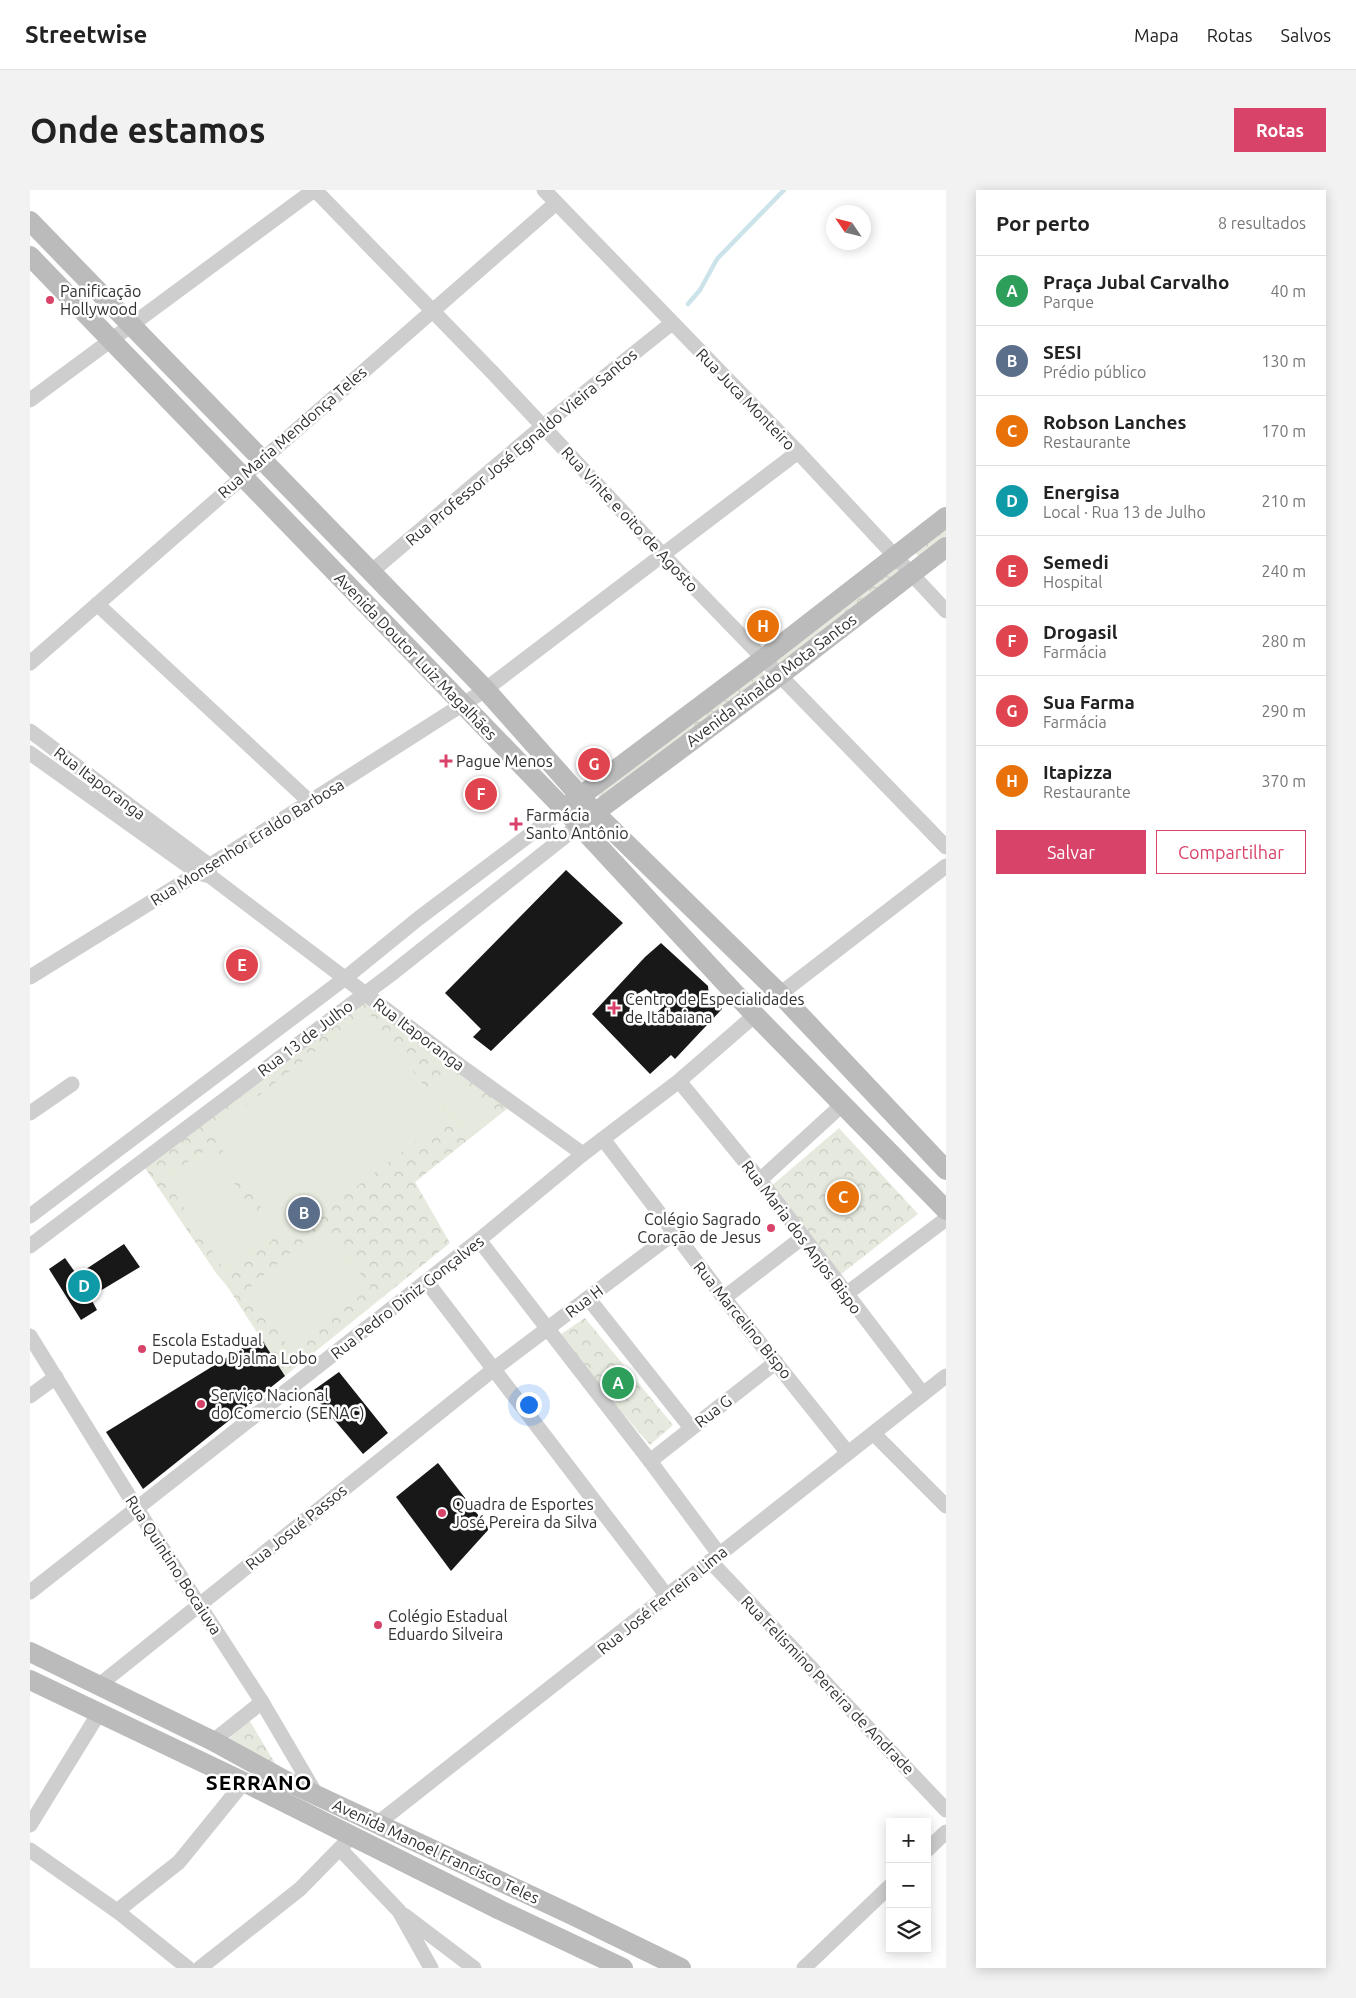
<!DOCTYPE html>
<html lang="pt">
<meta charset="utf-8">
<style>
:root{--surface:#fff;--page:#f2f2f2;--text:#222;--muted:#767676;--line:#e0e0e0;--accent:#d84469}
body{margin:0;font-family:Ubuntu,sans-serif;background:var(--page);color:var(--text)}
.controls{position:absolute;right:15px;bottom:15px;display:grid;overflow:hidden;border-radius:0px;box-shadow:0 2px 12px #0003}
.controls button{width:45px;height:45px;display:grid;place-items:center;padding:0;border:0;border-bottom:1px solid var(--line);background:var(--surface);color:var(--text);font:25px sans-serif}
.compass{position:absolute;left:796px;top:15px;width:45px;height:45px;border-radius:50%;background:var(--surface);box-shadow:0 2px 12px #0003;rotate:305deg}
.you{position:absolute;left:498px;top:1214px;width:18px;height:18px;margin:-12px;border:4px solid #fff;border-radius:50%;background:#1a73e8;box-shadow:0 0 0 8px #1a73e833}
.badge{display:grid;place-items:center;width:32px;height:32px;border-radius:50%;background:var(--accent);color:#fff;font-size:16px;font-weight:700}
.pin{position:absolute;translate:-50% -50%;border:2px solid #fff;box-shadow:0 1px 5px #0006}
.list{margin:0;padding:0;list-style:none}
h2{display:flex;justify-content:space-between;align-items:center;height:65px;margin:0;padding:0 20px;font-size:21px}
h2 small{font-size:16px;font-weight:400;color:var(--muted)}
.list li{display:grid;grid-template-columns:32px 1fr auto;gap:15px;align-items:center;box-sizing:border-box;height:70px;padding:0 20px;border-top:1px solid var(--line)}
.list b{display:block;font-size:19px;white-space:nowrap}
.list p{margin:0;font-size:16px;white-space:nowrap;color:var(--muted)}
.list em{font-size:16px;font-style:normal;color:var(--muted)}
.actions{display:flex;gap:10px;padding:15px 20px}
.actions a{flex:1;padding:11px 0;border:1px solid var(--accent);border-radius:0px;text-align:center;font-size:18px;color:var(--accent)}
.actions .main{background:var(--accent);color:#fff}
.icon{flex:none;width:28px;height:28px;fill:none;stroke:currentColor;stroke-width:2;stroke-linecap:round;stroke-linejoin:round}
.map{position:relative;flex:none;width:916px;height:1778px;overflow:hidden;border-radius:0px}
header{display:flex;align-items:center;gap:30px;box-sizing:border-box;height:70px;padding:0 25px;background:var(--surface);border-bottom:1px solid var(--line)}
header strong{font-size:24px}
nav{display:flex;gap:28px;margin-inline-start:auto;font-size:18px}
.intro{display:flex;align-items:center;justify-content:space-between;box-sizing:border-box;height:120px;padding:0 30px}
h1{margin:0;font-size:35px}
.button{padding:12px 22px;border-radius:0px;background:var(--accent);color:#fff;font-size:18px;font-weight:700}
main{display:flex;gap:30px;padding:0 30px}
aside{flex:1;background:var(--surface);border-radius:0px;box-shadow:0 2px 12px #0003}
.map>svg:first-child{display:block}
</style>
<header>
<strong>Streetwise</strong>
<nav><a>Mapa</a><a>Rotas</a><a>Salvos</a></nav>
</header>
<div class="intro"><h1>Onde estamos</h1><a class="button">Rotas</a></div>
<main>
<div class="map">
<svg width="916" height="1778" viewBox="0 0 916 1778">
<defs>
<pattern id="park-crowns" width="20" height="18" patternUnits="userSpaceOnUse" patternTransform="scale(1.25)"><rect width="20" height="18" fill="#e6eade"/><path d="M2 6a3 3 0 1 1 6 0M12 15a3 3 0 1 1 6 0" fill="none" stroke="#c6c9bf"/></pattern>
</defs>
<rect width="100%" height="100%" fill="#fff"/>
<!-- park -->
<g fill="url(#park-crowns)">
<polygon points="916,335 916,349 892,369 882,361"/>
<polygon points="862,373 874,387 747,483 746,468"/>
<polygon points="730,478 735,486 574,610 568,606"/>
<polygon points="335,803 483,914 385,992 420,1053 255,1186 197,1096 186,1083 111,972"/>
<polygon points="809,938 888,1024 810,1085 740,997"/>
<polygon points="555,1128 643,1235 620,1255 576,1204 531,1144"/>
<polygon points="218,1528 254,1588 192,1557"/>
</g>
<!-- pitch -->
<g fill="#e6eade">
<polygon points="337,821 401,905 419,886 468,924 443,945 405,909 418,927 254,1052 181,943"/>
<polygon points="181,957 242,1051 195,1081 134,987"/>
<polygon points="292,1036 341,1097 261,1160 217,1100"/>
</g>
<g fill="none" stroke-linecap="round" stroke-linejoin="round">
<!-- stream -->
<polyline stroke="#cce3e9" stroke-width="4.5" points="658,114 670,100 687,69 754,0"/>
</g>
<!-- building -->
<g fill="#181818" fill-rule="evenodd">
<polygon points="536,680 593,733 461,861 443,847 451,839 415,803"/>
<path d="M631,753l47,43 1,10 13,13 -47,50 -4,-4 -21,19 -58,-60 53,-57zM616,799l18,17 -18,17 -22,-21z"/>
<polygon points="94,1054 110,1077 60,1107 67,1120 51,1130 19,1079 35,1068 47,1085"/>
<polygon points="230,1147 255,1186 113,1299 76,1242"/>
<polygon points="309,1182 358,1243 333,1264 281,1202"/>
<polygon points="408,1273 459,1339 421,1381 366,1307"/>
</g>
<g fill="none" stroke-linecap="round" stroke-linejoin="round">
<!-- street -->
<g stroke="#cecece" stroke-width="15">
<polyline points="285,0 463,183 633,365 916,657"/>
<polyline points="514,0 768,262 916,421"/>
<polyline points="0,210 284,0"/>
<polyline points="341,382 513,236 642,133"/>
<polyline points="67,414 280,612"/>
<polyline points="0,473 526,13"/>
<polyline points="0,541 179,675 180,684"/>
<polyline points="0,563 168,683 180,686 428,874 553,964"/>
<polyline points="0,787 168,683 452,502 768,262"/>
<polyline points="750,804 916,676"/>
<polyline points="649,891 730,990 893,1204"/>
<polyline points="0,923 42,894"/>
<polyline points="573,949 694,1108 818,1263"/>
<polyline points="730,990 813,914"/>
<polyline points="0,1026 314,789 389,728 534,619"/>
<polyline points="449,1050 620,1271 689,1364"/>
<polyline points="0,1056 360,785 548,636"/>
<polyline points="397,1092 637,1406"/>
<polyline points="816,1104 916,1029"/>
<polyline points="558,1108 661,1238"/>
<polyline points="694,1108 773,1047"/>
<polyline points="0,1146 107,1319 232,1512 286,1604"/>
<polyline points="0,1206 26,1187"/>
<polyline points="844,1244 916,1316"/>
<polyline points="620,1271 746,1172"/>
<polyline points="680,1371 916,1620"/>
<polyline points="0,1402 449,1050 553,964 649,891 725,825"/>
<polyline points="68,1496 464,1179 644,1043"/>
<polyline points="183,1551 232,1512"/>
<polyline points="348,1633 916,1186"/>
<polyline points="0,1635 69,1523"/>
<polyline points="310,1659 369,1721 401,1778"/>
<polyline points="0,1660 87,1721 158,1778"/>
<polyline points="897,1660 916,1642"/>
<polyline points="87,1721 149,1672 214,1592"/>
<polyline points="374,1725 444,1778"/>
<polyline points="170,1778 270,1699 322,1646"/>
<polyline points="774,1778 860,1696"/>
</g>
<!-- secondary -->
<g stroke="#bbb" stroke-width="20">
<polyline points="0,31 455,499 565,623 750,804 916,980"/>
<polyline points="0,66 534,619 725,825 916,1020"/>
<polyline points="540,614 733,469 916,327"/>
<polyline points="555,630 749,486 916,357"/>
<polyline points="0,1462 183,1551 258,1592 540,1724 651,1778"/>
<polyline points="0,1490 214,1592 470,1720 593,1778"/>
</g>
</g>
<!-- markers -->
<g fill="#d84469" stroke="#fff" stroke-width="2">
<circle cx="20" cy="110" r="5"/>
<path d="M413.5 563.5h5v5h5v5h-5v5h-5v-5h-5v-5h5z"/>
<path d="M483.5 626.5h5v5h5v5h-5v5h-5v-5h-5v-5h5z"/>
<path d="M581.5 810.5h5v5h5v5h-5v5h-5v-5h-5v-5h5z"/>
<circle cx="741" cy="1038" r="5"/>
<circle cx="112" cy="1159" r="5"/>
<circle cx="171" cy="1214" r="5"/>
<circle cx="412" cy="1323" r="5"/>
<circle cx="348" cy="1435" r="5"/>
</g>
<g text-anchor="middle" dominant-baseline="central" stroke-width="5" stroke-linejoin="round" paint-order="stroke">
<!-- poi labels -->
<g font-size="16" fill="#313131" stroke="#fff" text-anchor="start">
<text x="30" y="101">Panificação<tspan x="30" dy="18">Hollywood</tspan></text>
<text x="426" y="571">Pague Menos</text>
<text x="496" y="625">Farmácia<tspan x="496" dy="18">Santo Antônio</tspan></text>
<text x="595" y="809">Centro de Especialidades<tspan x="595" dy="18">de Itabaiana</tspan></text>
<text x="731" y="1029" text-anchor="end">Colégio Sagrado<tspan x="731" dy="18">Coração de Jesus</tspan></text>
<text x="122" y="1150">Escola Estadual<tspan x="122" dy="18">Deputado Djalma Lobo</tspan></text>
<text x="181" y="1205">Serviço Nacional<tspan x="181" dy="18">do Comercio (SENAC)</tspan></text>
<text x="422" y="1314">Quadra de Esportes<tspan x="422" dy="18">José Pereira da Silva</tspan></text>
<text x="358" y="1426">Colégio Estadual<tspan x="358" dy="18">Eduardo Silveira</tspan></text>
</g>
<!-- street labels -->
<g font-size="16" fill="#313131" stroke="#fff">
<text transform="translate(716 209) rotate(46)">Rua Juca Monteiro</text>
<text transform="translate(262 242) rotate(-41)">Rua Maria Mendonça Teles</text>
<text transform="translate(491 257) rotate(-40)">Rua Professor José Egnaldo Vieira Santos</text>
<text transform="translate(600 329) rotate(47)">Rua Vinte e oito de Agosto</text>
<text transform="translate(386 466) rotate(46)">Avenida Doutor Luiz Magalhães</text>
<text transform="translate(741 490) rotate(-37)">Avenida Rinaldo Mota Santos</text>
<text transform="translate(70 593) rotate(37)">Rua Itaporanga</text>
<text transform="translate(217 652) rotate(-32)">Rua Monsenhor Eraldo Barbosa</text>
<text transform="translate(389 844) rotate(37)">Rua Itaporanga</text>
<text transform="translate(275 848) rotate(-37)">Rua 13 de Julho</text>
<text transform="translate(772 1047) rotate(53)">Rua Maria dos Anjos Bispo</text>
<text transform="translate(377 1107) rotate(-38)">Rua Pedro Diniz Gonçalves</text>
<text transform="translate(554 1111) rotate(-37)">Rua H</text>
<text transform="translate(713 1130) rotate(51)">Rua Marcelino Bispo</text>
<text transform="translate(683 1221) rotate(-38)">Rua G</text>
<text transform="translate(266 1337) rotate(-39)">Rua Josué Passos</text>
<text transform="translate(144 1375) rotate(57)">Rua Quintino Bocaiuva</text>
<text transform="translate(632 1410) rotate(-39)">Rua José Ferreira Lima</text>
<text transform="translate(798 1495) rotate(46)">Rua Felismino Pereira de Andrade</text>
<text transform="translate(406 1661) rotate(25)">Avenida Manoel Francisco Teles</text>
</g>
<!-- district labels -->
<g font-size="21" font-weight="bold" letter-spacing="1" fill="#000" stroke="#fff">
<text x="229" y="1592">SERRANO</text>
</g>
</g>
</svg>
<div class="controls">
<button>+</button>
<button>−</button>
<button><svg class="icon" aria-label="layers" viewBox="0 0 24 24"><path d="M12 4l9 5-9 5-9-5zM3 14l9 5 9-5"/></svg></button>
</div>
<svg class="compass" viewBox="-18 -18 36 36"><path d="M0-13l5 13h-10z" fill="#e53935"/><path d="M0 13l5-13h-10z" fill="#767676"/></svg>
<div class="you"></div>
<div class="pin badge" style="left:588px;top:1193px;background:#2e9e5b">A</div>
<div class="pin badge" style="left:274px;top:1023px;background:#5c6f8a">B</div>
<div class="pin badge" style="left:813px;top:1007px;background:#e8710a">C</div>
<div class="pin badge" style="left:54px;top:1096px;background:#0f9aa8">D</div>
<div class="pin badge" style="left:212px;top:775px;background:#e0444e">E</div>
<div class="pin badge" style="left:451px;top:604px;background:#e0444e">F</div>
<div class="pin badge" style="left:564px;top:574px;background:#e0444e">G</div>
<div class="pin badge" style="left:733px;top:436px;background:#e8710a">H</div>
</div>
<aside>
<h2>Por perto<small>8 resultados</small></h2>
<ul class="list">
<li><span class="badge" style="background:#2e9e5b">A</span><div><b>Praça Jubal Carvalho</b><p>Parque</p></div><em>40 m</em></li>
<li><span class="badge" style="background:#5c6f8a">B</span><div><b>SESI</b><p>Prédio público</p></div><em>130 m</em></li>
<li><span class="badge" style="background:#e8710a">C</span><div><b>Robson Lanches</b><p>Restaurante</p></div><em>170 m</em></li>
<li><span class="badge" style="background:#0f9aa8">D</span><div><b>Energisa</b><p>Local · Rua 13 de Julho</p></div><em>210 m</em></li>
<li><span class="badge" style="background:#e0444e">E</span><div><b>Semedi</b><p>Hospital</p></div><em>240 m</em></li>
<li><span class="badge" style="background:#e0444e">F</span><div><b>Drogasil</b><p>Farmácia</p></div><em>280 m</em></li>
<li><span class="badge" style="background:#e0444e">G</span><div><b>Sua Farma</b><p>Farmácia</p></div><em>290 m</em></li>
<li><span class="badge" style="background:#e8710a">H</span><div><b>Itapizza</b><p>Restaurante</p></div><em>370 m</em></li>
</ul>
<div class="actions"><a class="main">Salvar</a><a>Compartilhar</a></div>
</aside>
</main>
